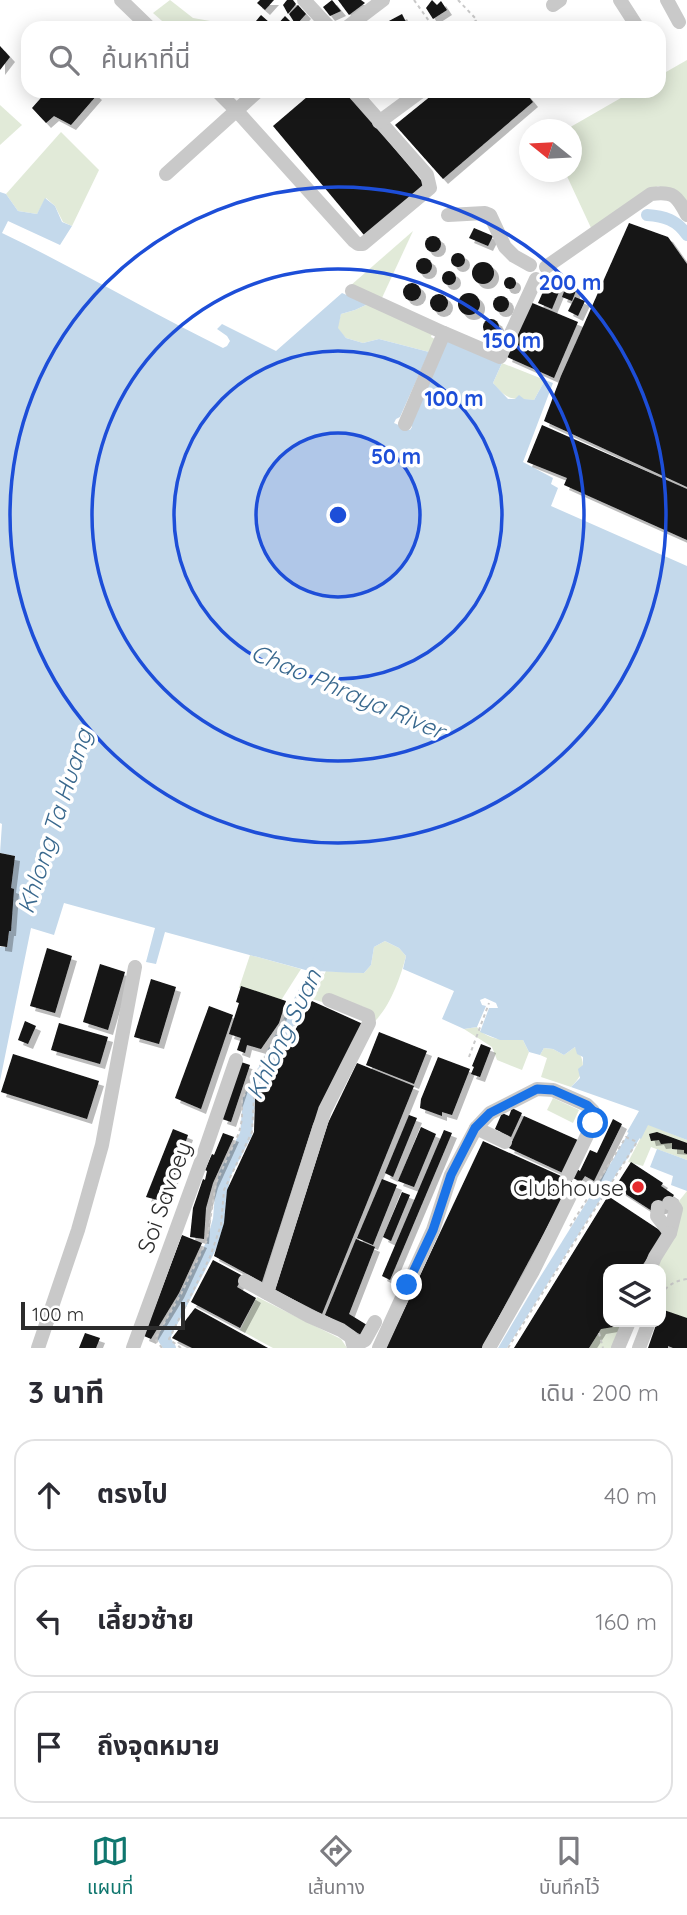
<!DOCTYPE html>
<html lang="th">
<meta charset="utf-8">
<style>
:root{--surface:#fff;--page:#f7f7f7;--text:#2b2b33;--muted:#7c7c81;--line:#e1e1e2;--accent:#0f766e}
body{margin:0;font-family:Quicksand,"Noto Sans Thai",sans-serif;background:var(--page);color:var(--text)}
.controls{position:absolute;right:21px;bottom:21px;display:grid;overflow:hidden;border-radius:14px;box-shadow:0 4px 18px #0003}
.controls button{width:63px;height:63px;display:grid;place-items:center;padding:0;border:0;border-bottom:2px solid var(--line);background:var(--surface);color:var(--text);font:35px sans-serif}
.compass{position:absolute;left:519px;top:119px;width:63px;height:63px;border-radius:50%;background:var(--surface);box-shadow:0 4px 18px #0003;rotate:288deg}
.scale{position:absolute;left:21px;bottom:18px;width:164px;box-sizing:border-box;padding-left:7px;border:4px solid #2c2c2c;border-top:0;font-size:19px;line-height:24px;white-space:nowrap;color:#2c2c2c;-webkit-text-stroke:5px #fff;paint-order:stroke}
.stop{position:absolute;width:21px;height:21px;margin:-16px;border:5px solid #1a73e8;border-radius:50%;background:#fff}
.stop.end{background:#1a73e8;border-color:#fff;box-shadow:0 2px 7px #0008}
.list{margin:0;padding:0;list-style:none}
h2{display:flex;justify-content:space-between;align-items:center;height:91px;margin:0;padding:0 28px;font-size:30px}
h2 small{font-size:23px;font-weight:400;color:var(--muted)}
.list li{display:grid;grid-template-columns:46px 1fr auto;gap:21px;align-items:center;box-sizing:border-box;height:112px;margin:0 14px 14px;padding:0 14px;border:2px solid var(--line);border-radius:21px}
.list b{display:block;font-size:26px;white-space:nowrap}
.list em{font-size:23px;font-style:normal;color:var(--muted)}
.icon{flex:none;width:38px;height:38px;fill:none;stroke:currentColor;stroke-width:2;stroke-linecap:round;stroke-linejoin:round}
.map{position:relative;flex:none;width:687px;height:1348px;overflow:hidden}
.search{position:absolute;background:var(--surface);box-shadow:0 4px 18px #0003;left:21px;right:21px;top:21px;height:77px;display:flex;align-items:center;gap:18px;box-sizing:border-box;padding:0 24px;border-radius:21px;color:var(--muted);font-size:26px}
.sheet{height:469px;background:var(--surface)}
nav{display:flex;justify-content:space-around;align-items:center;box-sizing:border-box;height:98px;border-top:2px solid var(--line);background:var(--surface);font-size:19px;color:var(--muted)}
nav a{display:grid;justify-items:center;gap:4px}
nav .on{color:var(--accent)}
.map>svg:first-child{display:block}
</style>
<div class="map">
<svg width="687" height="1348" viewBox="0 0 687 1348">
<defs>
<filter id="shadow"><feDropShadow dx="5" dy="5" stdDeviation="0" flood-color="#0004"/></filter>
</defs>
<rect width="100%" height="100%" fill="#fff"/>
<!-- green -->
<g fill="#e1ead8">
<polygon points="170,0 193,18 216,22 220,28 170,28 153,13"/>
<polygon points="687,60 687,203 682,195 658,186 592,230 565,172 572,172 572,130 567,129 633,91 659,91 659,76"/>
<polygon points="0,105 22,125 0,145"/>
<polygon points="61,132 99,170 72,226 63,222 55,206 46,198 37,214 18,211 6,194"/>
<polygon points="413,231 381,300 350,286"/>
<polygon points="368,304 433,331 431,337 435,339 429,352 379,339 363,343 346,338 337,328 341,314 355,310"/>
<path d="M502,363l43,17 -11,20c-23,-2 -25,2 -41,-17z"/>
<path d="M385,941l14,7 7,8c-5,20 -16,51 -32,66l-10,-15 -9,-3 -23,1 -20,-6 14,-28 38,2 7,-8 3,-18z"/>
<polygon points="250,955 301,969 280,1002 239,988"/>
<path d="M477,1027c10,14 30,13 46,13l6,12 -7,18 -25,-10 -5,-13 -28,-18z"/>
<path d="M575,1047c12,15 10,26 -4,40l-30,-10 6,-19 -7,-3 4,-7 9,1 11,6z"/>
<polygon points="553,1098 579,1110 573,1123 547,1110"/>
<polygon points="648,1124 687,1140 687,1160 651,1147 643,1166 628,1162"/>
<polygon points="687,1191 687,1319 661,1309 661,1269 655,1269 681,1210 679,1201"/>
<polygon points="257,1297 341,1339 347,1348 273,1348 240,1330"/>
<polygon points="608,1318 608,1322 625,1322 614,1348 589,1348"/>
</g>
<!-- water -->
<g fill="#c4d9eb">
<path d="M0,192l6,2 12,17 19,3 8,-16 10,8 7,16 10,4 -12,19 -52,-24 -6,12c75,36 146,78 221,115l4,-2 3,-5 -3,-5 -10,-7 5,-5 54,27 66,-58 26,11 -13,6 -14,4 -3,14 8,10 17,5 16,-4 50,13 -29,65 -4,2 -2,4 16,7 2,-3 -2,-5 37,-85 55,26 -9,20 15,16h7l4,-4 5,4 10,1 11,-20 8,3 -30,79 30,16 -2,6 7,4 -7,18 136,60v574l-39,-15 -7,14 -14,-7 12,-21 -68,-24 9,-9 -2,-9 5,-4v-8l-6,-3 -2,-7 -11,8 -11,-6 -9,-1 -4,7 -11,-3 -6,-12h-23l-20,-8 9,-24h9l-2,-5 -11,-5 -5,2 2,5 4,1 -9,21 -13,2 -22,-10 12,-28 -51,-22 3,-13 -7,-8 -14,-7 -11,6 -3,18 -7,8c-19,0 -37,-2 -55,-2l-144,-39 -9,32 -10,-2 9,-34 -91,-25 -10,32 -23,-7 -31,153v-134h7l2,-16 2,-1 2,-41 -2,-1 4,-32 -15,-3 2,-29 -2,-1z"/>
<polygon points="625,1140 634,1146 507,1348 498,1348 537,1282"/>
<polygon points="657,1149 687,1160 687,1191 671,1185 673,1176 650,1167"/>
</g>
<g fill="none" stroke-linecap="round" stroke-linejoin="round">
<!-- canal -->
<g stroke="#c4d9eb" stroke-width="12">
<path d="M647,215c17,1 30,5 40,20"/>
<polyline points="621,1157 643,1121"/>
<polyline points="170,1348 164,1339 166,1333 212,1244 219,1219 221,1194 225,1174 246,1134 249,1099 311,979 321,955"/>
</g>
</g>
<!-- building -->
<g fill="#131313" filter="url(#shadow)">
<polygon points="260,0 274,0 265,10 257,3"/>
<polygon points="287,0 293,0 296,4 288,14 283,5"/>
<polygon points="332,0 341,11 330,16 323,7"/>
<polygon points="338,0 361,0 365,3 349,15"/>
<polygon points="432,0 437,5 441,1 447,10 433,19 426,8"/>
<polygon points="298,5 306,14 296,25 289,14"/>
<polygon points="402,14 406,22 391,28 387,22"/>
<polygon points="261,15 270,23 264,28 256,21"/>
<polygon points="285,16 294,25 289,28 280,28 277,25"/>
<polygon points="0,46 10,57 0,70"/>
<polygon points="47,91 92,91 97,95 71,125 54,116 46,123 32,108"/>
<polygon points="314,91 346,91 425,185 364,235 273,126"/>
<polygon points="437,91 524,91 533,102 443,179 395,125"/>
<polygon points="629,223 668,237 687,264 687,487 544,421 561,376"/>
<polygon points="474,228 493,236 488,246 469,238"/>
<circle cx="433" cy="244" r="8"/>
<circle cx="458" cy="260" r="7"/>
<circle cx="424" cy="266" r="8"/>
<circle cx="483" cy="273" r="11"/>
<circle cx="449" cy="278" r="7"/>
<polygon points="551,274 564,280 552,309 538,303"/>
<circle cx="510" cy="283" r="6"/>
<circle cx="412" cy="292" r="9"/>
<polygon points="567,284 577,288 572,301 562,297"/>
<circle cx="469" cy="304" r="11"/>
<circle cx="439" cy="303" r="9"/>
<circle cx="501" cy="304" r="8"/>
<polygon points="575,297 585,301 578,316 568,311"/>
<polygon points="530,302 578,322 554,378 507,357"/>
<circle cx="491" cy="327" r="8"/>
<polygon points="542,425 687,489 687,540 564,485 567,478 527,462"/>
<polygon points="0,853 15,856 11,888 14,889 11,931 9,931 7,947 0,946"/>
<polygon points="47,948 72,956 55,1013 30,1006"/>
<polygon points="100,964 125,972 108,1030 83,1022"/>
<polygon points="151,979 176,987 159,1044 134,1037"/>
<polygon points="241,986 286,1001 279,1023 261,1049 247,1045 245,1053 237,1050 241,1038 229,1034 239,1003 236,1002"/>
<polygon points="312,1001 363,1024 313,1124 262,1282 214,1256 224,1223 227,1190 254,1132 255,1099"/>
<polygon points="209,1006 233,1015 201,1109 175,1098"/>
<polygon points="25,1021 36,1026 28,1044 18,1040"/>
<polygon points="59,1023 108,1037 100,1064 51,1050"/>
<polygon points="379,1032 427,1051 414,1084 366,1065"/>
<polygon points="481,1044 491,1048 480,1077 471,1074 474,1067 472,1066"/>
<polygon points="13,1054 99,1081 87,1119 1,1092"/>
<polygon points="438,1057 470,1069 452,1115 442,1112 442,1116 420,1108 421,1099"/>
<polygon points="241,1062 250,1065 231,1122 222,1119"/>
<polygon points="357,1063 414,1086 322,1314 275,1290 328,1123"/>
<polygon points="512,1108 522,1113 511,1137 495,1129 502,1113 509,1116"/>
<polygon points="409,1115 417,1118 393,1177 385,1173"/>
<polygon points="524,1116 580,1141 565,1174 509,1148"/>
<polygon points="613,1119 622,1124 594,1181 585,1176 581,1182 571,1177 575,1168 580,1171 590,1150 597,1153"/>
<polygon points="421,1127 436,1134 414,1187 398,1181"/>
<polygon points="173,1129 188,1135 165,1202 146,1197"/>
<polygon points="444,1130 452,1133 390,1280 382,1276"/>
<polygon points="657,1132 687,1143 687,1154 684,1153 684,1150 672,1149 672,1143 661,1144 659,1140 651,1141 649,1134"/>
<polygon points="223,1133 234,1137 213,1183 206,1208 204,1239 190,1237 193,1208 203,1179 205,1180 207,1171 205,1170 212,1154 214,1155"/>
<polygon points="483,1141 572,1181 482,1348 386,1348"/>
<polygon points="631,1162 663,1183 661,1186 674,1195 665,1208 652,1211 615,1187"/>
<polygon points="382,1179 397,1185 373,1245 357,1238"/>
<polygon points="402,1192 410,1195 391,1241 383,1237"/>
<polygon points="608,1196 664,1233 640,1269 608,1269 608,1322 618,1322 613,1327 601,1329 589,1348 514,1348"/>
<polygon points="182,1235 202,1243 179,1293 151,1339 144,1336"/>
<polygon points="356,1239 375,1247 349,1314 367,1325 363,1336 325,1315"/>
<polygon points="213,1260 243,1276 237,1287 256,1298 240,1328 191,1302"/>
<polygon points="195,1308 268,1348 192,1348 172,1338"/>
<polygon points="661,1309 687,1318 687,1348 673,1348 668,1346 668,1348 648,1348 657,1322 661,1322"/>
<polygon points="85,1333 100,1338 96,1348 79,1348"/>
</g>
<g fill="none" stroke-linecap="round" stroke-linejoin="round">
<!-- path -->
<g stroke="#c9c9c9" stroke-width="2" stroke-dasharray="3.5 3.5" stroke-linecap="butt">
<polyline points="414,0 434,28"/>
<polyline points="458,0 477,20 465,28"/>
<polyline points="469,1057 489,1003"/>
<path d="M661,1295c6,-10 14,-14 26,-16"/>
<polyline points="599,1333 603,1348"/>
<polyline points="162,1348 155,1339 181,1294 207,1240 216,1183 239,1133 242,1119 242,1099 310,973"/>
<polyline points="181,1348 169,1339 210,1257 221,1225 224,1190 252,1132 254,1098 323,973"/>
<polyline points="508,1348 637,1142 626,1137 569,1228"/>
</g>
<!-- minor -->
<g stroke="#c9c9c9" stroke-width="14">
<polyline points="121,0 150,28"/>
<polyline points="304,0 330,28"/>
<polyline points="620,0 638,28"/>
<polyline points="667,0 679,22"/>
<polyline points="553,5 560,0"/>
<polyline points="346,28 383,0"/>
<polyline points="217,91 236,110 354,241 358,244 363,244 430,188 427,175 353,91"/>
<polyline points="379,122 421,91"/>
<polyline points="166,174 258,91"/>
<polyline points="448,215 485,213 490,215 505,247 514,256 530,265"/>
<path d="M546,267l105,-73c23,-3 26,2 36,21"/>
<polyline points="352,291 444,333"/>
<polyline points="405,424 444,333 500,357 536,279"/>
<polyline points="476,1128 505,1142"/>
<polyline points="658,1207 657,1216 670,1233 676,1209 673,1205 669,1203"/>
<polyline points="650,1269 655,1257 670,1233"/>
<polyline points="245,1281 309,1316 341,1330 351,1337 354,1348"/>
<polyline points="267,1293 325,1110 369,1023 368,1016 329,1000"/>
<polyline points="354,1346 365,1340 375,1322"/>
<polyline points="38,1348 78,1230 102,1145 135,967"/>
<polyline points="133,1348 202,1159 236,1060"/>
<polyline points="379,1348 433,1230 451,1175 476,1128 490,1113 537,1089 553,1090 587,1105 593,1111 593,1123 568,1175"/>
<polyline points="489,1348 533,1271 573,1190"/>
<polyline points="618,1348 629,1322"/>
<polyline points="639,1348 649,1322"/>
</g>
</g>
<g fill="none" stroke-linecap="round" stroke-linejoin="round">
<!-- route -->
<polyline stroke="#1a73e8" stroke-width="9" points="407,1285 433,1230 451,1175 475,1128 490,1113 537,1089 553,1090 587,1105 593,1111 593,1123"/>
</g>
<!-- distance rings -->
<circle cx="338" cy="515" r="82" fill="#1d4ed8" fill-opacity=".12"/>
<g fill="none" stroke="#1d4ed8" stroke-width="3.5">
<circle cx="338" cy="515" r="82"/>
<circle cx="338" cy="515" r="164"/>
<circle cx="338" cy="515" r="246"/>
<circle cx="338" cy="515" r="328"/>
</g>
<!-- markers -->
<circle fill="#e62a2e" stroke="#fff" stroke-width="2.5" cx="638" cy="1187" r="7"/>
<g text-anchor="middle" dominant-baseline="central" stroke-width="7" stroke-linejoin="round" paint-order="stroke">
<!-- poi labels -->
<g font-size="23" fill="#2c2c2c" stroke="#fff" text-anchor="end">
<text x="624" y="1187">Clubhouse</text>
</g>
<!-- street labels -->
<g font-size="23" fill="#2c2c2c" stroke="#fff">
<text transform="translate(164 1197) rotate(-70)">Soi Savoey</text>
</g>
<!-- water labels -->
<g font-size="24" font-style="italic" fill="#3a698e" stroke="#fff">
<text transform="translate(348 691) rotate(23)">Chao Phraya River</text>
<text transform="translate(54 821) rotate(-72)">Khlong Ta Huang</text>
<text transform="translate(283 1034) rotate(-64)">Khlong Suan</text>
</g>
</g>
<circle cx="338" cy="515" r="10" fill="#1d4ed8" stroke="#fff" stroke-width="3.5"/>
<g font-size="21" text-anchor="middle" font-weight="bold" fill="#1d4ed8" stroke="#fff" stroke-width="7" stroke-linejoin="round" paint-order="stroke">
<text x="570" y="290">200 m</text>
<text x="512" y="348">150 m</text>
<text x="454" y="406">100 m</text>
<text x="396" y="464">50 m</text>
</g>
</svg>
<div class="controls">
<button><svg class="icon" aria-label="layers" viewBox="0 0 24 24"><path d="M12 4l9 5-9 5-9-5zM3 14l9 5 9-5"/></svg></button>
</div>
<svg class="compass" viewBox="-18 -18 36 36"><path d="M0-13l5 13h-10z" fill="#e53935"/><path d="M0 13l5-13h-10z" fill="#7c7c81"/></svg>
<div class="scale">100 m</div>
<div class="stop" style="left:593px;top:1123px"></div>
<div class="stop end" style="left:407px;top:1285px"></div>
<div class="search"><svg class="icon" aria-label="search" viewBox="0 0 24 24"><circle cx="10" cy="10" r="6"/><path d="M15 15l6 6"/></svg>ค้นหาที่นี่</div>
</div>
<section class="sheet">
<h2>3 นาที<small>เดิน · 200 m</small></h2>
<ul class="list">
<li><svg class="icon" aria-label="ahead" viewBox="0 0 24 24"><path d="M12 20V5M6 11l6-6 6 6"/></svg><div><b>ตรงไป</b></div><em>40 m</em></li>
<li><svg class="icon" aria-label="left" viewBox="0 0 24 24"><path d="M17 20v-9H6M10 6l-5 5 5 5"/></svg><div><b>เลี้ยวซ้าย</b></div><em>160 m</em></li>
<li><svg class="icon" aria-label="arrive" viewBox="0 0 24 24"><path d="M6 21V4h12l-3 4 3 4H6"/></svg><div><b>ถึงจุดหมาย</b></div></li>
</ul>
</section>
<nav>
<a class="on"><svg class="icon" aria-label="map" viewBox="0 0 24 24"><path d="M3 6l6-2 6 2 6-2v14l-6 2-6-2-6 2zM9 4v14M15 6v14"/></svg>แผนที่</a>
<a><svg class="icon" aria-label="directions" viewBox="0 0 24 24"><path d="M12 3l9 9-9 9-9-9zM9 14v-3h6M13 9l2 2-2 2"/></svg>เส้นทาง</a>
<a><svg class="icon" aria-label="saved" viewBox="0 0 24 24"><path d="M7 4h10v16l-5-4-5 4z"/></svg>บันทึกไว้</a>
</nav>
